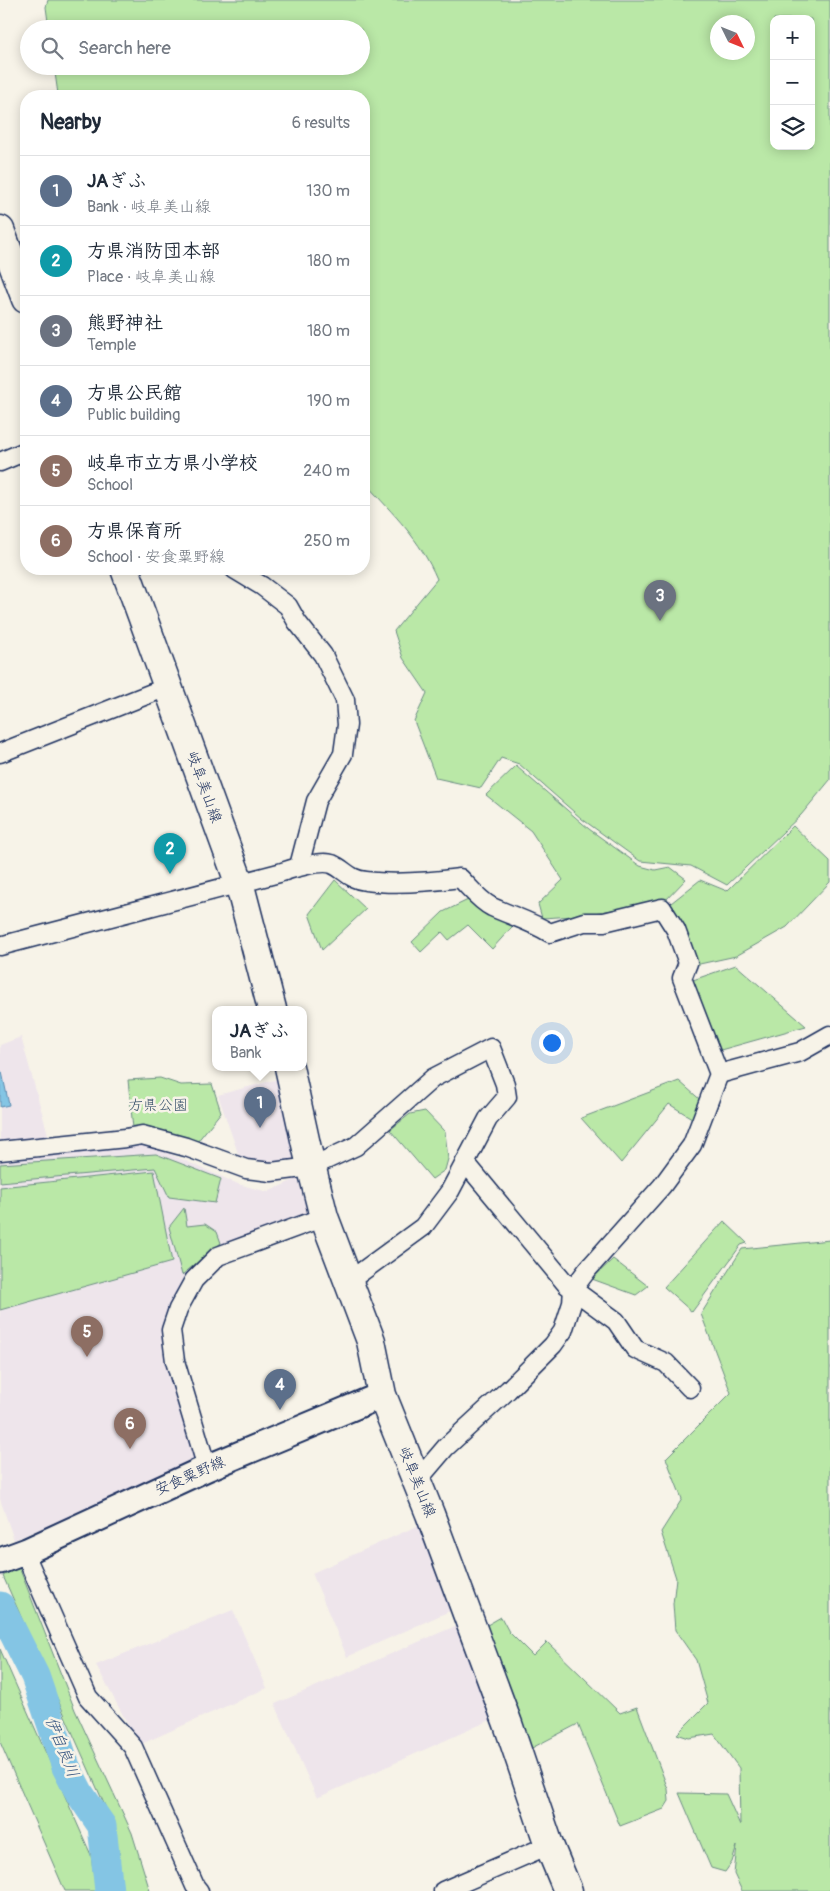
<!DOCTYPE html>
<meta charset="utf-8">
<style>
:root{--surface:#fff;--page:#f6f6f7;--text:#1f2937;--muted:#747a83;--line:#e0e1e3;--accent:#db2777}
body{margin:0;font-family:Pangolin,"Klee One",sans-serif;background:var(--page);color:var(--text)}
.controls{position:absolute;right:15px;top:15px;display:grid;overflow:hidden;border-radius:10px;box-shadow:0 2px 12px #0003}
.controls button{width:45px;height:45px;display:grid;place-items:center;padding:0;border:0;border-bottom:1px solid var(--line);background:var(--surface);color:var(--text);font:25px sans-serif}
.compass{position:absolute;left:710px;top:15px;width:45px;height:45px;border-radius:50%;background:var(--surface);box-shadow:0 2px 12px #0003;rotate:133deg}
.you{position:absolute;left:551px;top:1042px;width:18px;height:18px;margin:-12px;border:4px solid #fff;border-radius:50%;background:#1a73e8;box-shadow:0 0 0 8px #1a73e833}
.badge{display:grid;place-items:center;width:32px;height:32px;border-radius:50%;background:var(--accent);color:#fff;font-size:16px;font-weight:700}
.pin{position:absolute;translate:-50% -41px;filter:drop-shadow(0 1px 2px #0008)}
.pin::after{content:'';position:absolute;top:26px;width:18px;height:15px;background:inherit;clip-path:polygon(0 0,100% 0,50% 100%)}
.popup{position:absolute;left:212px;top:1006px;width:95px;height:65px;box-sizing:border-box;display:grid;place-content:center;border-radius:10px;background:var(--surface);filter:drop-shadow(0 1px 4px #0005);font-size:16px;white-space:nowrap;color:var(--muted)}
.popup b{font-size:19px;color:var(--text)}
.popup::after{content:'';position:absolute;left:50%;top:100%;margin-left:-10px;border:10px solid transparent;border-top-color:var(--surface)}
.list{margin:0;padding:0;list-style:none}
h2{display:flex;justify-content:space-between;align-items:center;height:65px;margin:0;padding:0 20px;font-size:21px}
h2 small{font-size:16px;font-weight:400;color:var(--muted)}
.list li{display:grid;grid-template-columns:32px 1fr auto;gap:15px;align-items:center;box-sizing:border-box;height:70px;padding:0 20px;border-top:1px solid var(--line)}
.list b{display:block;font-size:19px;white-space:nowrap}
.list p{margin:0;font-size:16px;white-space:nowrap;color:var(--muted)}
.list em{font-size:16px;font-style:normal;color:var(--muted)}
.icon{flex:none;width:28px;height:28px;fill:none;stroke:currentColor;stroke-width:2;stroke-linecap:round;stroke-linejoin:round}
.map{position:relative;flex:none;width:830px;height:1891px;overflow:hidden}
.search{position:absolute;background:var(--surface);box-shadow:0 2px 12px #0003;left:20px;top:20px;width:350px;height:55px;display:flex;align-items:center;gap:12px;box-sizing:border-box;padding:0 18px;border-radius:28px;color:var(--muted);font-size:19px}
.panel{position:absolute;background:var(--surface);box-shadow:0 2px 12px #0003;left:20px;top:90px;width:350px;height:485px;border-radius:20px}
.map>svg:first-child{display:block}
</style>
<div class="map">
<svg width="830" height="1891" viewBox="0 0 830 1891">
<rect width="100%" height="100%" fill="#f7f3e8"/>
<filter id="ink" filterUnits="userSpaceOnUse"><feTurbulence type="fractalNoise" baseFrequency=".02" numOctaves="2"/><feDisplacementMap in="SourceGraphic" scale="10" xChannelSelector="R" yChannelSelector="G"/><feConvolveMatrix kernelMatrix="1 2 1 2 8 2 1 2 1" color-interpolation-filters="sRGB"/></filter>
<g filter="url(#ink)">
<!-- built -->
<g fill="#eee5eb">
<polygon points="21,1037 49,1138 0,1143 0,1045"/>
<polygon points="278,1079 298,1164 271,1168 241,1162 218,1095"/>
<polygon points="147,1144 238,1184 268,1192 298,1178 308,1216 219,1249 187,1274 165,1325 198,1463 14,1540 0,1499 0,1161"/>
<polygon points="424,1523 452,1610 347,1657 312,1573"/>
<polygon points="233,1610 267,1688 139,1745 96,1665"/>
<polygon points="460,1624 495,1718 317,1798 275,1704"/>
</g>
<!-- green -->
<g fill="#bae8a7" stroke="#6a8c82" fill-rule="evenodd">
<path d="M48,0h782v780l-29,35 -74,70 -36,-19 -51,-5 -58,-42 -63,-55 -18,-6 -20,30 -45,-10 -22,-57 13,-28 -24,-35 -9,-27 43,-52c-17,-40 -43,-64 -71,-95h-2v-388h-303l-3,-2 -4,-28h307v-37h-312l-3,-22zM774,19h37v127h-37zM718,22h30v30h-30z"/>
<polygon points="516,766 589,829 640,866 655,870 670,867 686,879 664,902 574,916 542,918 538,904 563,880 531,831 486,795"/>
<polygon points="793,826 830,861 830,882 787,927 736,956 695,965 666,907 700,880 727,891"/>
<polygon points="335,880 366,909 322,950 309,914"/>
<polygon points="468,900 488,902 520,918 492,949 468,925 449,940 442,932 421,952 412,942 443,912"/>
<polygon points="736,965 806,1026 717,1051 693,980"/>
<polygon points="160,1078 181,1085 212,1084 221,1112 197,1142 133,1128 128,1080"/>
<polygon points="679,1081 704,1103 695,1120 669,1104 621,1163 581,1118"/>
<polygon points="425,1111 445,1132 448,1159 445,1170 432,1179 390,1130 410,1114"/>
<polygon points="156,1154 221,1179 215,1203 169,1197 155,1168 0,1182 0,1164"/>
<polygon points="154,1171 172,1262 0,1310 0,1187"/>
<polygon points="184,1208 187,1226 205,1224 217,1232 221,1243 182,1275 169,1227"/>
<polygon points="724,1221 747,1243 741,1245 692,1312 664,1287"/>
<polygon points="830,1240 830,1891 742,1891 734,1874 737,1846 732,1862 725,1872 711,1868 679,1793 726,1794 740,1825 739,1768 714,1734 689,1738 677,1734 708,1703 696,1660 675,1630 673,1604 676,1578 661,1532 682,1499 666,1458 731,1393 701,1314 742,1249"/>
<polygon points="613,1259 648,1286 636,1295 592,1279"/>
<polygon points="19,1567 75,1710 132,1833 150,1891 117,1891 119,1852 105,1806 3,1576"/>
<polygon points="501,1617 509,1632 533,1656 547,1642 620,1713 637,1707 668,1789 669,1801 664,1809 620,1826 578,1724 528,1750 482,1628"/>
<polygon points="0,1649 91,1855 96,1891 65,1891 0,1742"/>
</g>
<!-- water -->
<polygon fill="#84c5e4" stroke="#5a89ae" points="0,1072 2,1072 9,1105 0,1107"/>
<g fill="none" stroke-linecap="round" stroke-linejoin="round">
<!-- river -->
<polyline stroke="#84c5e4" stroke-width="29" points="0,1606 35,1676 66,1767 80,1794 102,1826 109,1891"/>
<defs>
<g id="street">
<polyline points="0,462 26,451"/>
<polyline points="234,569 262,586 288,606 297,622 323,655 345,700 347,725 343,754 316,801 299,866"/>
<polyline points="0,753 167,687"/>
<path d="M0,946l279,-73c11,-4 42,-13 53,-9 14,6 16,15 34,17 31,4 63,1 94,-3 10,10 20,23 32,29 20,9 40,15 58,26l34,-11h20l58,-14 14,22 12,33 -6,15 37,96 -27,71 -30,41 -74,83 -15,20 -1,14 -9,28 -10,14 -45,45 -62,57 -29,34"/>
<polyline points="719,1074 800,1052 830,1035"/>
<polyline points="0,1151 126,1138 142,1135 186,1147 246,1169 271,1172 311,1167 356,1146 433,1078 491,1048 505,1084 507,1097 488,1119 450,1191 423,1227 349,1281"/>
<polyline points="465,1162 567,1285 616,1321 635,1349 666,1363 690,1388"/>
<polyline points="207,1468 175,1361 171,1330 178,1309 194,1280 218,1256 324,1217"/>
<polyline points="29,1563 88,1697 133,1747 195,1886 199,1891"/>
<polyline points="443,1891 549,1845"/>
</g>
<polyline id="secondary" points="0,1561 27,1551 207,1468 382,1395"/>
<g id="primary">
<polyline points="0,230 26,299"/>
<polyline points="125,569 239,882 272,1009"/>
<polyline points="289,1067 307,1149 324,1217 371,1341 382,1395 430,1514 508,1724 549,1845 568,1891"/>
</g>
</defs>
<!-- street casing -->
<use href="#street" stroke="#1b2f5e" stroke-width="21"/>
<!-- secondary casing -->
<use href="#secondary" stroke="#1b2f5e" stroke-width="29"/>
<!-- primary casing -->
<use href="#primary" stroke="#1b2f5e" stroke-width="31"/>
<!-- street -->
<use href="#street" stroke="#f7f3e8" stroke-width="18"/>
<!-- secondary -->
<use href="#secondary" stroke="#f7f3e8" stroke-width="25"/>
<!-- primary -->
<use href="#primary" stroke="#f7f3e8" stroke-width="28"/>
</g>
</g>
<g text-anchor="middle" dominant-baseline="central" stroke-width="5" stroke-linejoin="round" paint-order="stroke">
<!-- street labels -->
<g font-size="15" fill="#1b2f5e" stroke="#f7f3e8">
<text transform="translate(204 787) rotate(70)">岐阜美山線</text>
<text transform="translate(190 1476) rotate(-24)">安食粟野線</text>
<text transform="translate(417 1482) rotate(68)">岐阜美山線</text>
</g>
<!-- park labels -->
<g font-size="15" fill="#3b546d" stroke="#f7f3e8">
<text x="158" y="1105">方県公園</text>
</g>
<!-- water labels -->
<g font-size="16" font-style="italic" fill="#355480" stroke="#f7f3e8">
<text transform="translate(62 1747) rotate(68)">伊自良川</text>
</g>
</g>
</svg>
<div class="controls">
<button>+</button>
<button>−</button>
<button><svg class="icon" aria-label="layers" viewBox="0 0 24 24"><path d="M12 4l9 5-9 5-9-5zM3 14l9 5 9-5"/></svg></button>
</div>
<svg class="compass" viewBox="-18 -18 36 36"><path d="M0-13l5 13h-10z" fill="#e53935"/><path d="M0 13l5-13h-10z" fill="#747a83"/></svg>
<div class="you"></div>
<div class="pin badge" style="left:260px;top:1128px;background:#5c6f8a">1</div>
<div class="popup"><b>JAぎふ</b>Bank</div>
<div class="pin badge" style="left:170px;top:874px;background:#0f9aa8">2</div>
<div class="pin badge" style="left:660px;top:621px;background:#6b7280">3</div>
<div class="pin badge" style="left:280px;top:1410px;background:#5c6f8a">4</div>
<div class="pin badge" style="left:87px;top:1357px;background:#8d6e63">5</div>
<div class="pin badge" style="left:130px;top:1449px;background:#8d6e63">6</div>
<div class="search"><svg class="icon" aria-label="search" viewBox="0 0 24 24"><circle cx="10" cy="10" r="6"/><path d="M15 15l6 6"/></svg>Search here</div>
<section class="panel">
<h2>Nearby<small>6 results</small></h2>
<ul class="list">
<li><span class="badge" style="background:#5c6f8a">1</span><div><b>JAぎふ</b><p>Bank · 岐阜美山線</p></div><em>130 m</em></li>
<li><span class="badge" style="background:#0f9aa8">2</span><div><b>方県消防団本部</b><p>Place · 岐阜美山線</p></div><em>180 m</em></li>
<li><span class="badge" style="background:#6b7280">3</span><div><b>熊野神社</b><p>Temple</p></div><em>180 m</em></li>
<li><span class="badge" style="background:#5c6f8a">4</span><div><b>方県公民館</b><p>Public building</p></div><em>190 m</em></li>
<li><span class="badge" style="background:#8d6e63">5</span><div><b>岐阜市立方県小学校</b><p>School</p></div><em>240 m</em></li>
<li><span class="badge" style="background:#8d6e63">6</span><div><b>方県保育所</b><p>School · 安食粟野線</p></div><em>250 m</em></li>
</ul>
</section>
</div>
